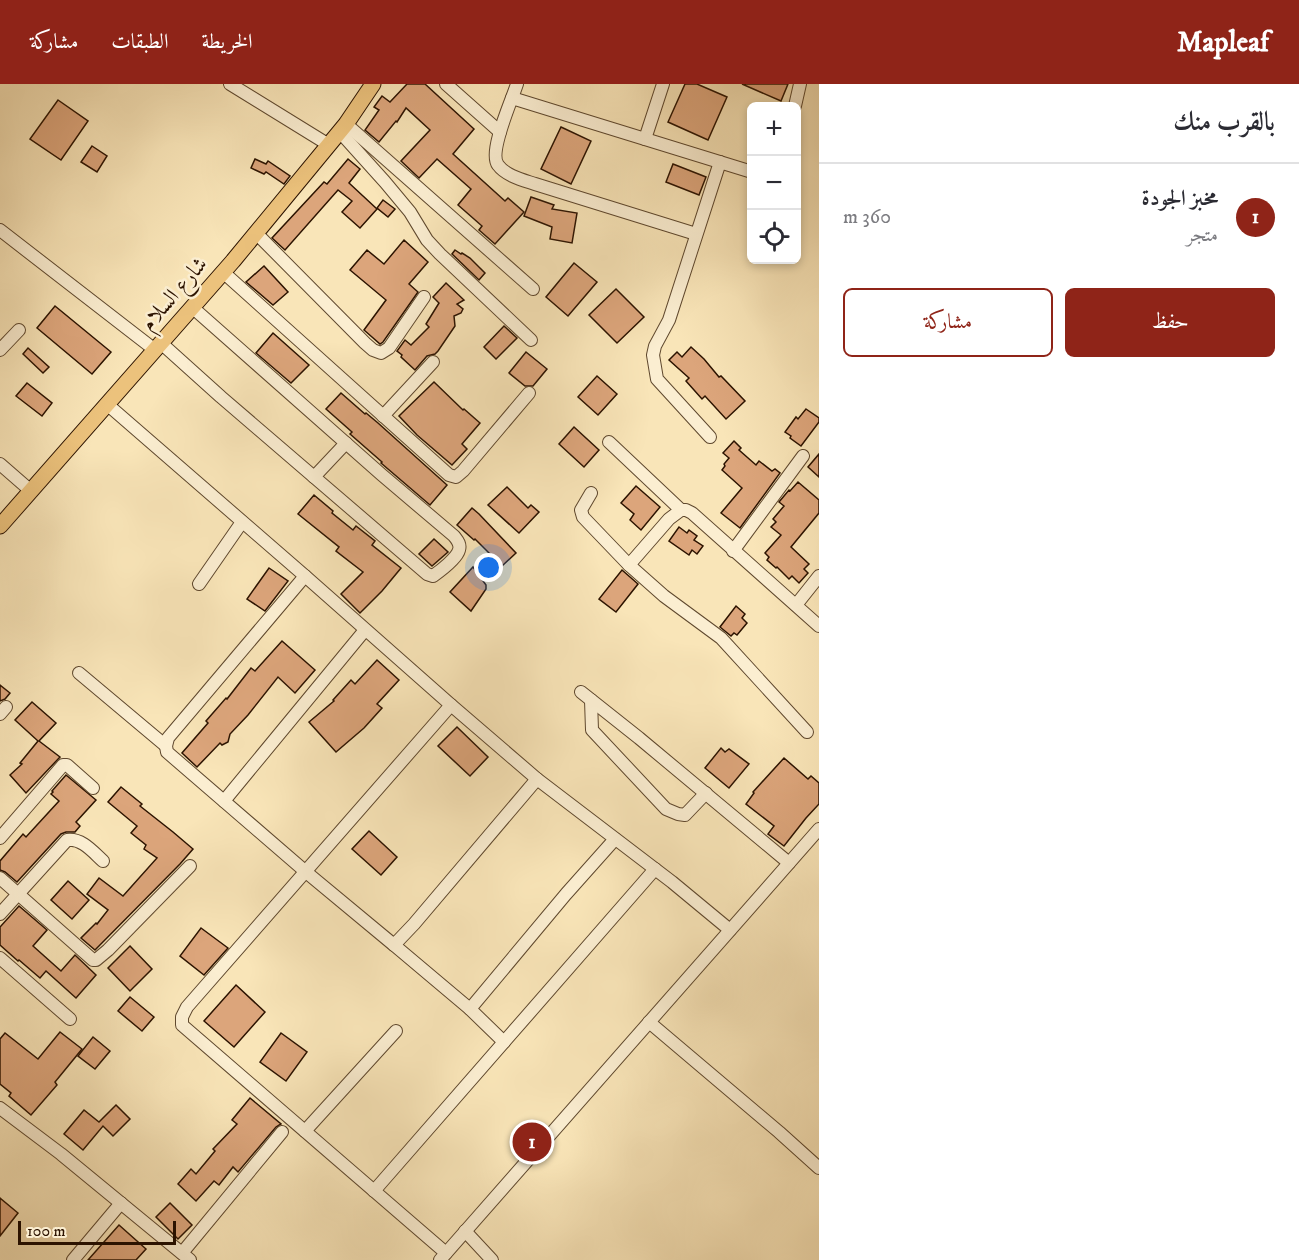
<!DOCTYPE html>
<html lang="ar">
<meta charset="utf-8">
<style>
:root{--surface:#fff;--page:#f7f7f7;--text:#2b2b33;--muted:#7c7c81;--line:#e1e1e2;--accent:#8f2418}
body{margin:0;font-family:"IM FELL DW Pica",Amiri,serif;background:var(--page);color:var(--text);direction:rtl}
.controls{position:absolute;right:18px;top:18px;display:grid;overflow:hidden;border-radius:9px;box-shadow:0 3px 9px #0003}
.controls button{width:54px;height:54px;display:grid;place-items:center;padding:0;border:0;border-bottom:2px solid var(--line);background:var(--surface);color:var(--text);font:30px sans-serif}
.scale{position:absolute;left:18px;bottom:15px;width:158px;box-sizing:border-box;padding-left:6px;border:3px solid #2c1300;border-top:0;font-size:16px;line-height:21px;white-space:nowrap;color:#2c1300;-webkit-text-stroke:4px #fbeed1;paint-order:stroke}
.you{position:absolute;left:489px;top:484px;width:21px;height:21px;margin:-15px;border:4px solid #fff;border-radius:50%;background:#1a73e8;box-shadow:0 0 0 9px #1a73e833}
.badge{display:grid;place-items:center;width:39px;height:39px;border-radius:50%;background:var(--accent);color:#fff;font-size:20px;font-weight:700}
.pin{position:absolute;translate:-50% -50%;border:3px solid #fff;box-shadow:0 2px 6px #0006}
.list{margin:0;padding:0;list-style:none}
h2{display:flex;justify-content:space-between;align-items:center;height:78px;margin:0;padding:0 24px;font-size:26px}
h2 small{font-size:20px;font-weight:400;color:var(--muted)}
.list li{display:grid;grid-template-columns:39px 1fr auto;gap:18px;align-items:center;box-sizing:border-box;height:108px;padding:0 24px;border-top:2px solid var(--line)}
.list b{display:block;font-size:22px;white-space:nowrap}
.list p{margin:0;font-size:20px;white-space:nowrap;color:var(--muted)}
.list em{font-size:20px;font-style:normal;color:var(--muted)}
.actions{display:flex;gap:12px;padding:18px 24px}
.actions a{flex:1;padding:14px 0;border:2px solid var(--accent);border-radius:9px;text-align:center;font-size:21px;color:var(--accent)}
.actions .main{background:var(--accent);color:#fff}
.icon{flex:none;width:33px;height:33px;fill:none;stroke:currentColor;stroke-width:2;stroke-linecap:round;stroke-linejoin:round}
.map{position:relative;flex:none;width:819px;height:1176px;overflow:hidden;direction:ltr}
header{display:flex;align-items:center;gap:36px;box-sizing:border-box;height:84px;padding:0 30px;background:var(--accent);color:#fff}
header strong{font-size:28px}
nav{display:flex;gap:33px;margin-inline-start:auto;font-size:21px}
main{display:flex}
aside{flex:1;background:var(--surface)}
.map>svg:first-child{display:block}
</style>
<header>
<strong>Mapleaf</strong>
<nav><a>الخريطة</a><a>الطبقات</a><a>مشاركة</a></nav>
</header>
<main>
<aside>
<h2>بالقرب منك<small></small></h2>
<ul class="list">
<li><span class="badge">1</span><div><b>مخبز الجودة</b><p>متجر</p></div><em>360 m</em></li>
</ul>
<div class="actions"><a class="main">حفظ</a><a>مشاركة</a></div>
</aside>
<div class="map">
<svg width="819" height="1176" viewBox="0 0 819 1176">
<rect width="100%" height="100%" fill="#f9e5b8"/>
<filter id="stains"><feTurbulence type="fractalNoise" baseFrequency=".00333" numOctaves="4"/><feColorMatrix values="0 0 0 0 .2 0 0 0 0 .09 0 0 0 0 .02 0 0 0 .5 -.17"/></filter>
<radialGradient id="worn" r=".72"><stop offset=".6" stop-color="#630" stop-opacity="0"/><stop offset="1" stop-color="#630" stop-opacity=".3"/></radialGradient>
<!-- building -->
<g fill="#dca57b" stroke="#2c1300" stroke-width="1.5">
<polygon points="407,0 425,0 474,45 453,70 505,117 508,114 524,128 495,160 479,146 482,142 458,121 471,105 437,75 419,94 401,77 430,46 406,24 397,38 396,37 379,58 365,46 379,26 374,23 382,12 390,18"/>
<polygon points="685,0 697,0 727,13 708,56 668,38"/>
<polygon points="742,0 788,0 781,17"/>
<polygon points="58,16 88,37 61,76 30,55"/>
<polygon points="561,43 591,57 571,100 541,85"/>
<polygon points="92,62 107,72 97,88 81,78"/>
<polygon points="255,75 266,80 268,77 290,92 284,100 266,88 264,90 251,84"/>
<polygon points="348,75 360,85 349,99 377,125 360,144 342,128 352,117 338,106 285,166 272,154 324,98 327,100"/>
<polygon points="673,80 706,93 699,111 666,98"/>
<polygon points="531,113 554,121 552,125 577,129 572,159 550,155 552,143 524,132"/>
<polygon points="383,116 395,125 388,133 377,124"/>
<polygon points="404,156 428,178 409,200 418,208 383,258 380,260 364,246 386,216 350,186 367,166 384,180"/>
<polygon points="455,166 461,170 462,169 470,174 485,189 479,196 452,170"/>
<polygon points="574,179 597,198 568,232 546,213"/>
<polygon points="264,182 288,208 273,221 246,198"/>
<polygon points="446,199 464,216 457,220 463,225 461,229 454,232 455,242 438,267 435,270 427,272 415,286 401,273 402,271 397,267 405,256 411,261 429,243 426,240 439,219 433,213"/>
<polygon points="616,205 644,233 617,259 589,231"/>
<polygon points="55,222 111,268 92,290 37,244"/>
<polygon points="504,242 517,254 496,275 484,263"/>
<polygon points="273,249 309,281 291,299 256,269"/>
<polygon points="691,263 704,275 719,293 721,292 745,317 726,335 705,312 702,315 686,297 689,294 669,276 677,268 682,273"/>
<polygon points="28,264 49,283 43,289 23,270"/>
<polygon points="526,268 547,285 533,302 525,302 509,289"/>
<polygon points="597,292 617,310 598,331 578,313"/>
<polygon points="434,298 463,326 464,325 480,339 462,360 467,365 452,381 417,351 399,332"/>
<polygon points="27,299 52,319 42,332 16,312"/>
<polygon points="341,309 365,330 366,329 378,339 447,401 430,421 381,379 382,378 350,350 352,348 326,325"/>
<polygon points="806,325 819,334 819,338 801,362 790,354 791,352 785,348 796,333 798,335"/>
<polygon points="574,343 599,366 584,383 559,360"/>
<polygon points="734,357 741,364 739,366 756,381 759,377 772,387 775,385 780,389 740,444 721,429 742,404 722,386 725,382 724,380 729,374 723,369"/>
<polygon points="819,370 819,393 808,383"/>
<polygon points="798,398 819,416 819,429 791,463 809,480 804,485 808,489 799,499 792,492 789,495 777,483 776,484 767,476 769,473 765,469 781,451 771,443 776,438 773,435 784,422 779,418 789,406 790,407"/>
<polygon points="636,402 660,423 641,446 630,436 634,430 621,419"/>
<polygon points="507,403 528,424 531,421 539,428 519,449 488,421"/>
<polygon points="314,411 333,427 332,429 353,446 356,442 375,457 372,461 401,484 382,507 360,529 341,510 363,488 336,467 339,463 298,430"/>
<polygon points="472,424 479,430 516,469 502,482 475,455 474,456 457,441"/>
<polygon points="679,443 687,449 689,446 697,452 694,456 703,462 697,470 692,466 689,471 669,457"/>
<polygon points="434,455 448,468 432,482 419,470"/>
<polygon points="473,483 486,501 486,505 471,527 450,508"/>
<polygon points="269,484 288,497 265,527 247,515"/>
<polygon points="622,486 638,500 616,528 599,515"/>
<polygon points="736,522 745,530 742,534 747,539 737,551 734,549 731,552 720,543"/>
<polygon points="282,557 315,586 295,609 278,593 248,631 230,650 228,658 222,661 220,659 197,683 182,669 208,639 206,637 226,614 227,615 251,584 255,587"/>
<polygon points="377,576 399,596 377,620 382,624 364,644 336,668 309,638 334,617 333,616 351,596 355,600"/>
<polygon points="0,601 10,609 5,615 0,617"/>
<polygon points="32,618 56,639 39,657 60,673 26,709 10,691 22,680 20,679 38,657 15,636"/>
<polygon points="457,643 488,673 470,692 438,662"/>
<polygon points="721,664 725,668 729,665 749,680 729,704 705,684"/>
<polygon points="784,674 808,695 811,692 819,699 819,720 806,734 784,762 768,750 774,742 746,720 754,709 753,708"/>
<polygon points="66,691 96,716 76,738 80,742 75,748 66,748 61,750 17,798 5,788 0,786 0,777 23,750 26,753 59,717 51,710 53,708 52,707"/>
<polygon points="121,703 142,720 140,722 173,748 193,765 180,780 95,866 81,854 96,839 97,840 108,826 87,810 99,794 123,812 157,774 144,765 146,761 131,749 137,742 108,718"/>
<polygon points="369,747 397,773 381,791 352,765"/>
<polygon points="68,797 89,816 72,835 51,816"/>
<polygon points="19,822 47,846 33,862 61,887 75,871 96,891 76,914 46,887 40,894 19,876 18,877 0,861 0,843"/>
<polygon points="201,844 228,864 204,891 180,872"/>
<polygon points="130,862 152,885 130,907 108,884"/>
<polygon points="236,901 265,928 234,963 204,937"/>
<polygon points="130,913 154,933 142,947 118,927"/>
<polygon points="60,948 82,965 55,998 57,1001 31,1031 9,1012 11,1009 0,1000 0,955 5,949 38,975"/>
<polygon points="281,949 307,968 286,997 260,978"/>
<polygon points="93,953 110,967 95,985 78,972"/>
<polygon points="250,1014 281,1040 276,1043 238,1088 233,1083 219,1101 214,1097 196,1117 178,1100 191,1085 196,1090 215,1067 213,1065 237,1040 232,1036"/>
<polygon points="116,1021 130,1035 113,1052 103,1042 83,1066 64,1050 84,1026 99,1038"/>
<polygon points="0,1114 18,1129 0,1152"/>
<polygon points="170,1119 192,1141 178,1155 156,1133"/>
<polygon points="119,1141 146,1165 136,1176 88,1176"/>
</g>
<g fill="none" stroke-linecap="round" stroke-linejoin="round">
<defs>
<g id="minor">
<polyline points="230,0 329,61"/>
<polyline points="446,0 500,48"/>
<path d="M517,0c-5,16 -29,68 -19,81 8,11 25,15 37,19l161,50"/>
<polyline points="512,14 752,88"/>
<polyline points="795,22 800,0"/>
<polyline points="346,40 533,205"/>
<polyline points="340,48 385,98 410,128 427,156 440,170 531,256"/>
<polyline points="645,55 663,0"/>
<polyline points="0,146 155,266"/>
<polyline points="256,149 365,259 373,266 381,269 389,264 424,213"/>
<polyline points="223,188 449,391 456,393 463,387 529,309"/>
<path d="M161,259l60,54 206,177 6,2c7,-5 24,-18 26,-26 2,-6 -2,-10 -5,-14l-72,-61 -190,-168"/>
<polyline points="0,266 19,246"/>
<polyline points="108,321 305,492 451,621 537,695 672,798 730,846"/>
<polyline points="383,332 433,278"/>
<polyline points="710,353 657,295 653,271 655,262 669,236 720,78"/>
<polyline points="609,358 681,426 686,426 692,429 819,542"/>
<polyline points="0,380 31,407"/>
<polyline points="314,393 346,359"/>
<polyline points="591,409 581,426 583,433 629,481"/>
<polyline points="681,426 669,435 629,481 664,512 721,554 807,648"/>
<polyline points="733,467 803,372"/>
<polyline points="305,492 168,654 166,662 167,668 306,788 394,861 414,840 537,695"/>
<polyline points="199,500 242,438"/>
<polyline points="796,521 819,492"/>
<polyline points="79,589 166,662"/>
<polyline points="581,608 639,654 789,779"/>
<polyline points="591,616 592,646 666,725 678,730 685,731 706,709"/>
<polyline points="0,630 6,623"/>
<polyline points="224,717 365,546"/>
<polyline points="0,754 63,681 67,681 93,704"/>
<polyline points="0,794 93,876 96,876 108,866 190,782"/>
<path d="M0,830l67,-74c15,-2 26,12 36,21"/>
<polyline points="394,861 470,925"/>
<polyline points="0,874 70,935"/>
<polyline points="649,938 779,1048 819,1084"/>
<polyline points="504,958 470,925 566,810 615,755"/>
<polyline points="0,1024 61,1070 190,1176"/>
<polyline points="305,1047 396,947"/>
<polyline points="374,1107 655,785"/>
<polyline points="465,1147 492,1176"/>
<polyline points="182,1169 282,1048"/>
<polyline points="446,1169 182,941 182,933 187,923 451,621"/>
<polyline points="73,1176 121,1119"/>
<polyline points="440,1176 819,745"/>
</g>
<polyline id="major" points="0,442 233,177 346,40 373,0"/>
</defs>
<!-- minor casing -->
<use href="#minor" stroke="#5f482e" stroke-width="14"/>
<!-- major casing -->
<use href="#major" stroke="#2c1300" stroke-width="17"/>
<!-- minor -->
<use href="#minor" stroke="#fbeed1" stroke-width="12"/>
<!-- major -->
<use href="#major" stroke="#ecc27c" stroke-width="15"/>
</g>
<g text-anchor="middle" dominant-baseline="central" stroke-width="5" stroke-linejoin="round" paint-order="stroke">
<!-- street labels -->
<g font-size="22" fill="#2c1300" stroke="#fbeed1">
<text transform="translate(174 210) rotate(-49)">شارع السلام</text>
</g>
</g>
<rect width="100%" height="100%" filter="url(#stains)"/>
<rect width="100%" height="100%" fill="url(#worn)"/>
</svg>
<div class="controls">
<button>+</button>
<button>−</button>
<button><svg class="icon" aria-label="locate" viewBox="0 0 24 24"><circle cx="12" cy="12" r="6"/><path d="M12 2v4M12 18v4M2 12h4M18 12h4"/></svg></button>
</div>
<div class="scale">100 m</div>
<div class="you"></div>
<div class="pin badge" style="left:532px;top:1058px">1</div>
</div>
</main>
